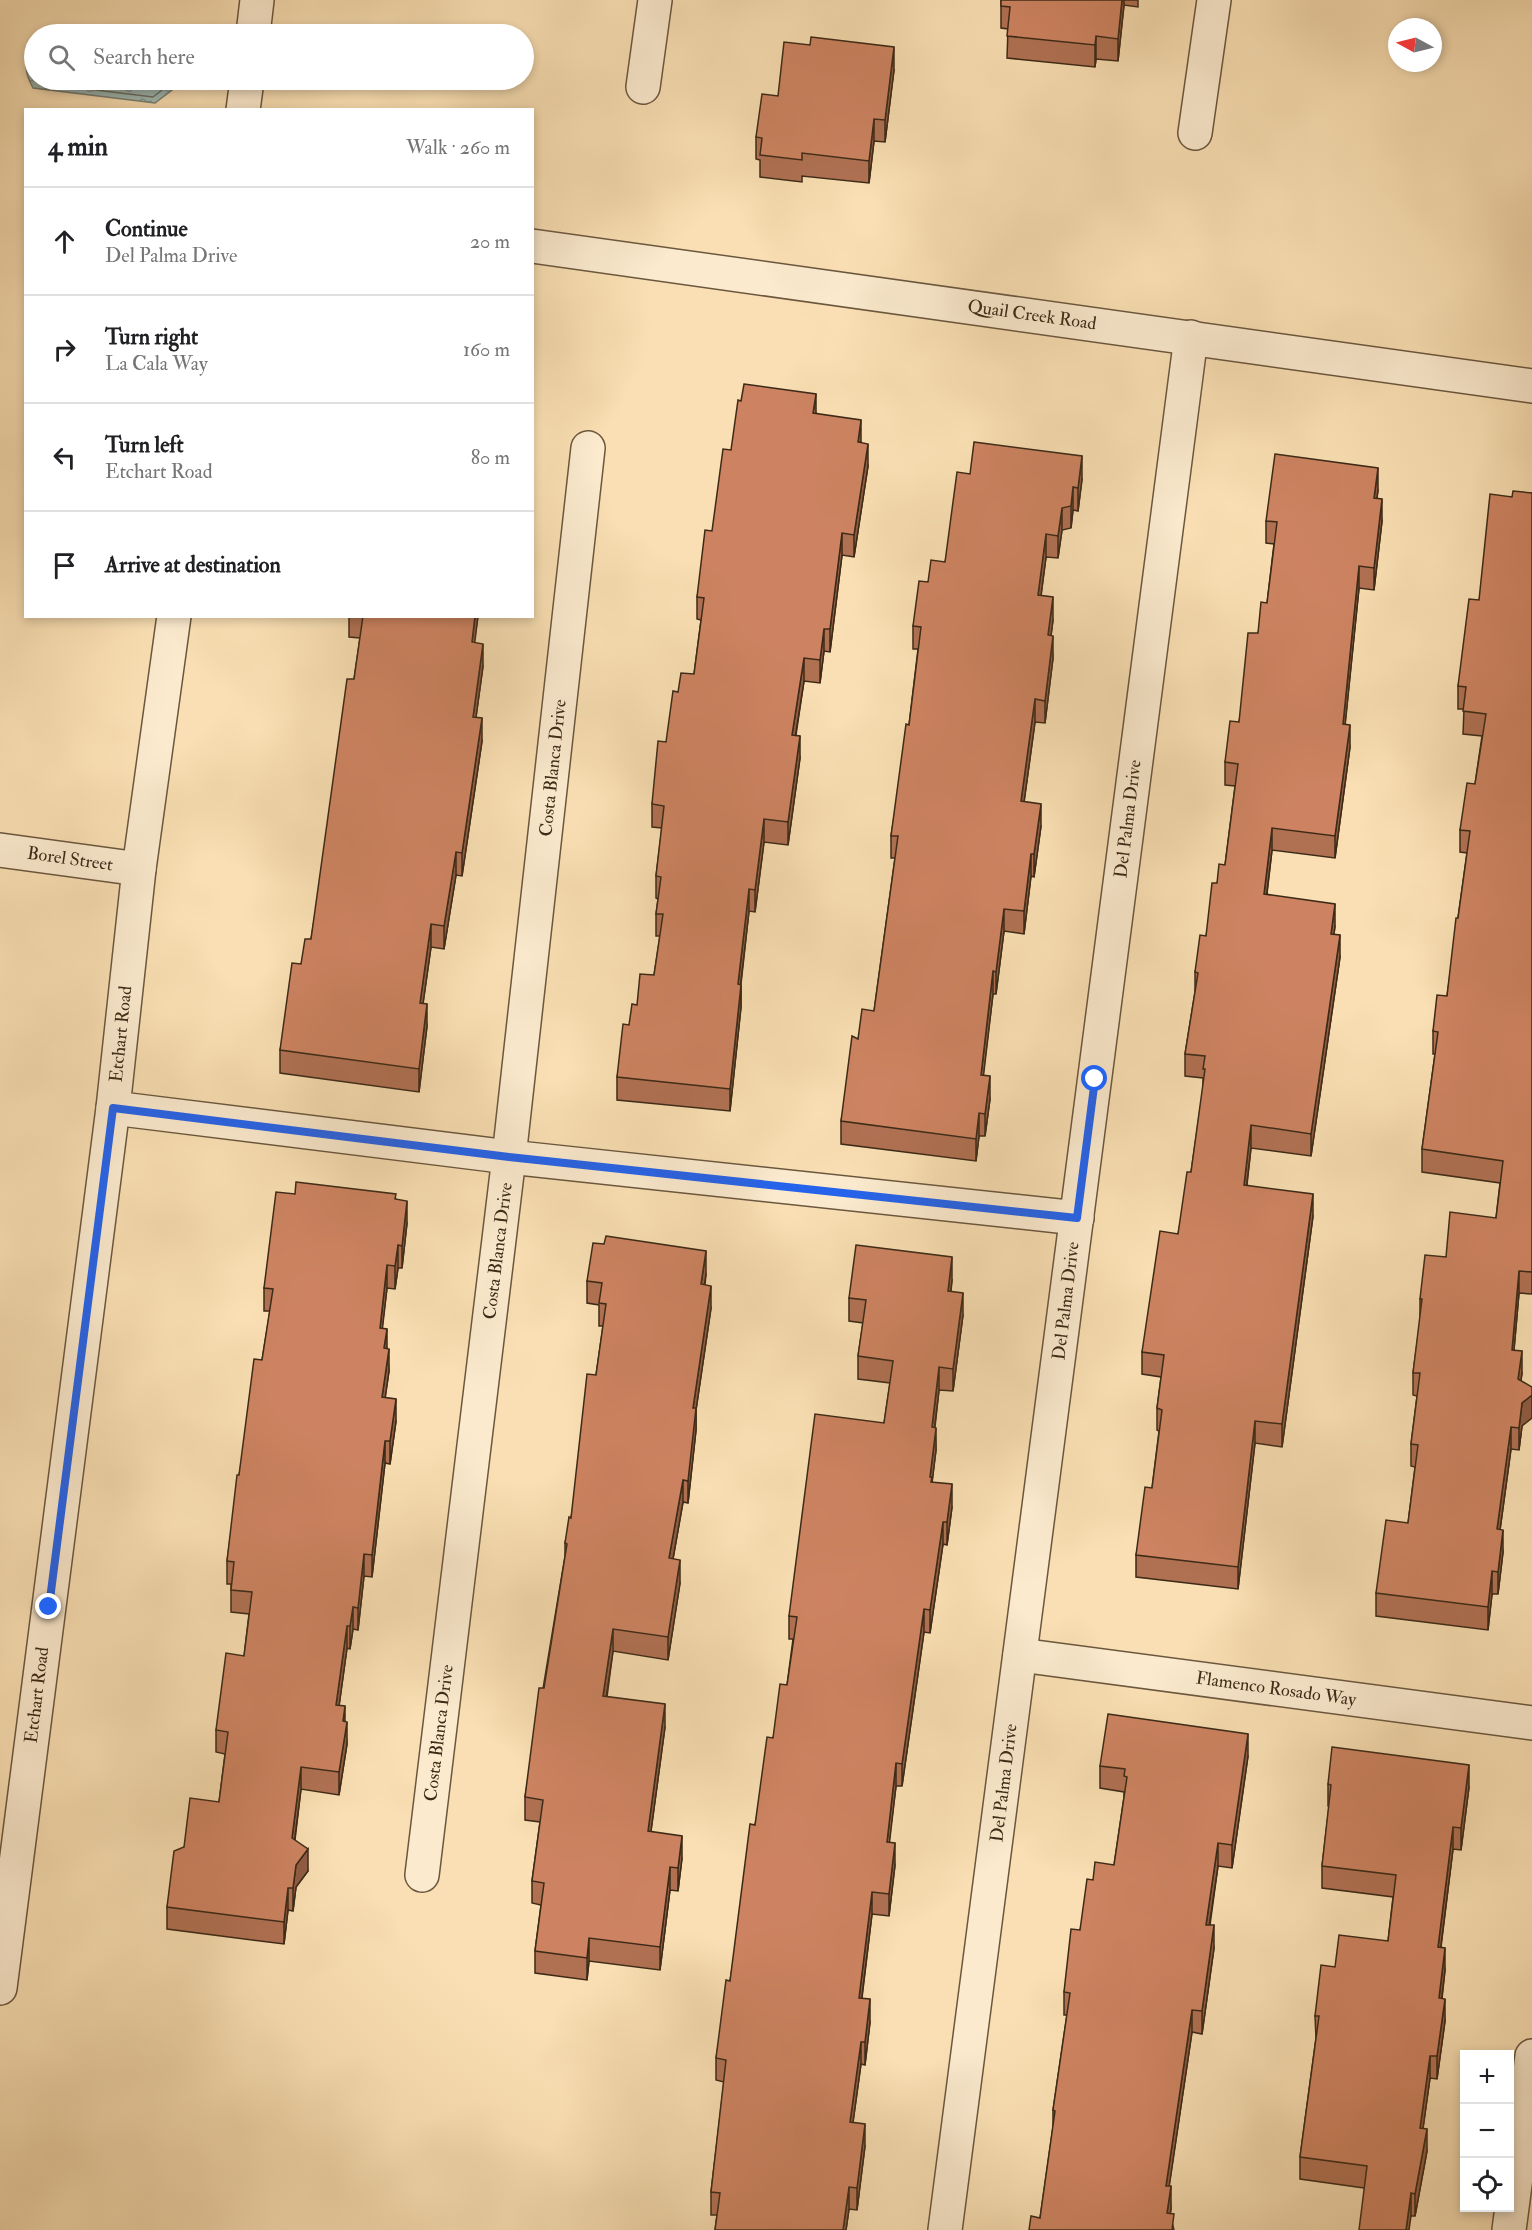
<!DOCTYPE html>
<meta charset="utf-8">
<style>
:root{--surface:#fff;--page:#f6f6f6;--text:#202124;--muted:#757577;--line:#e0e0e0}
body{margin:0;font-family:"IM FELL Double Pica",serif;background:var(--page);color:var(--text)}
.controls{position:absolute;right:18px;bottom:18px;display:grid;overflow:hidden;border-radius:0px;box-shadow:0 3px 9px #0003}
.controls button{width:54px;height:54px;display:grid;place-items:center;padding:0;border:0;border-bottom:2px solid var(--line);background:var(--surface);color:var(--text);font:30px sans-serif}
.compass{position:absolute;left:1388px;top:18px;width:54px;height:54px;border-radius:50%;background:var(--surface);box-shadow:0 3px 9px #0003;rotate:277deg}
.stop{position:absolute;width:18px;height:18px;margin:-14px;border:4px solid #2563eb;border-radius:50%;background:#fff}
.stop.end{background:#2563eb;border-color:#fff;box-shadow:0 2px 6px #0008}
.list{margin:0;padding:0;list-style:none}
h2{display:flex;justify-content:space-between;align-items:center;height:78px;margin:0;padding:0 24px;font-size:26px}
h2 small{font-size:20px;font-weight:400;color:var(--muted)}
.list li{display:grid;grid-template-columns:39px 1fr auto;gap:18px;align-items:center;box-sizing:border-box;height:108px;padding:0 24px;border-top:2px solid var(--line)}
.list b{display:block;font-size:22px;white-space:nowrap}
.list p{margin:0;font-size:20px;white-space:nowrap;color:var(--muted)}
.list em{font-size:20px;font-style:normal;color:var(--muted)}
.icon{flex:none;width:33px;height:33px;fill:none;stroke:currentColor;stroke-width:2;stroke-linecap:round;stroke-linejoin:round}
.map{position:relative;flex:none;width:1532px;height:2230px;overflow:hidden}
.search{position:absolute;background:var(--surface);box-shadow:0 3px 9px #0003;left:24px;top:24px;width:510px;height:66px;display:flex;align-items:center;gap:15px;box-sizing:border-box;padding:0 21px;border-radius:33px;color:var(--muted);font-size:22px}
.panel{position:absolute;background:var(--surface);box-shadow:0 3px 9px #0003;left:24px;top:108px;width:510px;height:510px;border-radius:0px}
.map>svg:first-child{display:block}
</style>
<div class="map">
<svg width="1532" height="2230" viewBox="0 0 1532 2230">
<defs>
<pattern id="water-ripples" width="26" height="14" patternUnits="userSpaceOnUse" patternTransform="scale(1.5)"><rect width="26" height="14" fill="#a0bbb5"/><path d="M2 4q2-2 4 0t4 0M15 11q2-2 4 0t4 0" fill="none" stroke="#849892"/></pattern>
</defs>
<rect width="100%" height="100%" fill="#f9dfb3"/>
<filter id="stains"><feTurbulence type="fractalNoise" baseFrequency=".00333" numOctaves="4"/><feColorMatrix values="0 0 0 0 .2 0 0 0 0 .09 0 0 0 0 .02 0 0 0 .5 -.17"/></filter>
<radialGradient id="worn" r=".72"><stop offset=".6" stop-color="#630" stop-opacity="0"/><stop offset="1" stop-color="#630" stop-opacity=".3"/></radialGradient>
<!-- water -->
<path fill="url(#water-ripples)" stroke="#788176" stroke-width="1.5" d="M34,50v30h140l-2,10 -17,13 -122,-15c-9,-17 -9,-22 1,-38z"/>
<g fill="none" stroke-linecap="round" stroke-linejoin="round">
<!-- shore -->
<g stroke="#6e7266" stroke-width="1.5">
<polyline points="35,80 39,83 153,97 166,87 168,80"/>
<polyline points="74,80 151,89 159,84 160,80"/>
</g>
<defs>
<g id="minor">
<polyline points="643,87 655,0"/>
<polyline points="1195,133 1214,0"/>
<polyline points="0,850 139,869"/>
<polyline points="113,1108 509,1157 1077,1218"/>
<polyline points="1020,1655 1532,1723"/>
<polyline points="422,1875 509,1157 588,448"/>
<polyline points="945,2230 1191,337"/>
<polyline points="1509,2230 1532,2056"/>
</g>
<g id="tertiary">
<polyline points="253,34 257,0"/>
<polyline points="243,110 247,80"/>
<polyline points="532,246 1532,386"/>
<polyline points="0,1988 113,1108 139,869 174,616"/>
</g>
</defs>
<!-- minor casing -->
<use href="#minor" stroke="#6b573e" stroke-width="36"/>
<!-- tertiary casing -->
<use href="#tertiary" stroke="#6b573e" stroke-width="36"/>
<!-- minor -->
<use href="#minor" stroke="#fbeace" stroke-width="33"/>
<!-- tertiary -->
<use href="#tertiary" stroke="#fbeace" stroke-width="33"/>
</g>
<!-- wall -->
<g fill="#b07153" stroke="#3c2a17" stroke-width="1.5">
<polygon points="1001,0 1138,0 1138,7 1124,5 1118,61 1096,59 1095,67 1007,58 1008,29 1001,28"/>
<polygon points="894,70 885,142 874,141 869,183 802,176 802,182 760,177 760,160 756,159 756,137 778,96"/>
<polygon points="816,413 861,442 868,466 854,557 842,555 830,652 824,651 820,683 804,681 796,735 800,758 788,845 764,842 755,912 749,911 741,984 741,1007 730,1111 617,1100 617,1077 629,1025 637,1005 654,975 660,936 656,936 656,914 658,899 656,898 656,876 662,828 652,827 652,804 678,692 694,674 701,620 697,619 697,597 731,450"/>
<polygon points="970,474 1082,479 1078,511 1073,510 1071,528 1062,530 1058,558 1046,557 1041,596 1053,620 1051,636 1053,658 1045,723 1035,722 1024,802 1041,826 1034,877 1031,876 1024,934 1004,931 996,994 993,994 983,1075 990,1099 985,1136 979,1136 976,1161 841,1144 841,1121 858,1039 874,1011 895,858 891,858 891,836 909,725 918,649 913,649 913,626 928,582 945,562"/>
<polygon points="1378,490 1377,498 1382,521 1374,590 1359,588 1345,724 1350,747 1335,858 1272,850 1267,894 1335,926 1334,934 1340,957 1311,1156 1251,1148 1247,1185 1313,1216 1282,1447 1255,1443 1238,1589 1136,1577 1136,1555 1152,1488 1159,1431 1157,1430 1157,1408 1161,1377 1142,1374 1142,1352 1178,1234 1191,1172 1203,1089 1203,1078 1185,1076 1185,1054 1195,992 1195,972 1206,936 1217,883 1225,865 1235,786 1225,785 1225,762 1239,722 1258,633 1267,603 1274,544 1266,543 1266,521"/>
<polygon points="1532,493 1532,1294 1519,1293 1514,1350 1522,1373 1521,1380 1522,1426 1519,1450 1511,1449 1500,1530 1503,1552 1498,1594 1492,1594 1488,1630 1376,1616 1376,1593 1408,1523 1415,1467 1411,1466 1411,1444 1417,1396 1413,1395 1413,1373 1420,1321 1420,1299 1446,1257 1496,1218 1500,1183 1422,1172 1422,1149 1435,1054 1433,1054 1433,1031 1447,996 1467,853 1460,852 1460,830 1475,784 1482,736 1463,734 1464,709 1458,709 1458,686 1479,600 1512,497"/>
<polygon points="349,616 478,616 474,643 483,666 476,717 482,741 462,876 456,875 444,949 431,947 423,1003 427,1026 419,1092 280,1073 280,1050 301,964 311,939 354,679 360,638 349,637"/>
<polygon points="295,1194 396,1199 407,1223 402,1268 398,1268 395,1289 387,1288 382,1328 387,1349 389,1371 385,1398 396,1421 390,1464 385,1463 372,1577 364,1576 358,1630 353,1629 350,1649 347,1648 339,1706 345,1722 347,1744 339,1795 301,1789 295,1840 308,1871 296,1887 293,1911 288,1910 284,1944 167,1929 167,1907 184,1847 219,1802 225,1754 216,1752 216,1730 244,1656 249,1614 231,1612 231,1584 227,1584 227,1561 239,1475 262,1360 270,1311 264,1311 264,1288"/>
<polygon points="706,1274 705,1285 711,1308 696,1410 696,1430 688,1503 683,1502 673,1559 680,1583 668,1660 613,1651 607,1697 665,1727 651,1831 682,1858 678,1891 670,1890 660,1970 589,1961 587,1980 535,1973 535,1951 541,1905 532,1903 532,1881 540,1822 525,1820 525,1797 565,1556 565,1543 571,1518 596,1375 603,1326 599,1326 599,1305 587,1303 587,1281"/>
<polygon points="952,1280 951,1291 963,1315 953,1391 939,1390 935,1427 936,1450 932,1482 952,1507 947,1545 943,1544 930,1633 924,1632 902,1786 896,1786 889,1842 895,1865 889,1916 872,1914 862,1998 870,2022 865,2065 861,2064 853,2122 865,2146 857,2210 849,2209 846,2230 715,2230 717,2215 711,2215 711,2192 724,2082 716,2080 716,2058 730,1981 755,1825 773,1738 787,1685 793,1639 789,1639 789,1616 884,1423 890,1383 858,1379 858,1356 863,1323 849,1321 849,1298"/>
<polygon points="1248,1756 1232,1868 1218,1866 1210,1925 1214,1948 1202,2034 1192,2032 1169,2186 1171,2209 1170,2214 1174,2230 1040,2218 1053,2127 1053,2110 1067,2015 1064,2015 1064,1992 1093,1880 1114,1865 1124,1797 1124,1792 1100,1788 1100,1766"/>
<polygon points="1328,1784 1469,1787 1461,1850 1453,1849 1441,1947 1445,1970 1442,1999 1445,2021 1437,2079 1430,2078 1423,2128 1427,2151 1415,2216 1411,2216 1364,2188 1300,2179 1300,2157 1316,2038 1315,2016 1335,1967 1388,1941 1393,1897 1322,1888 1322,1866 1329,1807 1328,1806"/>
</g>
<!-- shaded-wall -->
<g fill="#905c44" stroke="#3c2a17" stroke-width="1.5">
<polygon points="1122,0 1124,0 1124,5 1118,61 1118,39"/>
<polygon points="1096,36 1096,59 1095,67 1095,45"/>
<polygon points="894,47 894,70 885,142 885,120"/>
<polygon points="874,119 874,141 869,183 869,161"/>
<polygon points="816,394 816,417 813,413"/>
<polygon points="861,420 861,442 858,442"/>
<polygon points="868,444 868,466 854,557 854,535"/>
<polygon points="1082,456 1082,479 1078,511 1078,488"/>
<polygon points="1378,468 1378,490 1374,520 1374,498"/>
<polygon points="1073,487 1073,510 1071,528 1071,506"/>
<polygon points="1382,499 1382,521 1374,590 1374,568"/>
<polygon points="1062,508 1062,530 1058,558 1058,536"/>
<polygon points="842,533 842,555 830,652 830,629"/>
<polygon points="1046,534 1046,557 1038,618 1038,595"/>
<polygon points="1359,566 1359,588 1343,746 1343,724"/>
<polygon points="1053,597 1053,620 1048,658 1048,635"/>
<polygon points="475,616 478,616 472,665 472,642"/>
<polygon points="824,629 824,651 820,683 820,660"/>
<polygon points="1053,636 1053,658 1045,723 1045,701"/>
<polygon points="483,644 483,666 473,739 473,717"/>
<polygon points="804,658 804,681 792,757 792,735"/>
<polygon points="1035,699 1035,722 1021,824 1021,801"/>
<polygon points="482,718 482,741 462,876 462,853"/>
<polygon points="1350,725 1350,747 1335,858 1335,836"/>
<polygon points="800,736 800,758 788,845 788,822"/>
<polygon points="1041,804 1041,826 1034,877 1034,854"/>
<polygon points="764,819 764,842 755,912 755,890"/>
<polygon points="1272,828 1272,850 1264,916 1264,894"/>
<polygon points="456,852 456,875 444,949 444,926"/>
<polygon points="1031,854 1031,876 1024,934 1024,911"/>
<polygon points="749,889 749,911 738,1007 738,984"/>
<polygon points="1335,904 1335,926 1331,956 1331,934"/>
<polygon points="1004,909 1004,931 996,994 996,972"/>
<polygon points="431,924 431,947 420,1025 420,1003"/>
<polygon points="1340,935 1340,957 1311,1156 1311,1134"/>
<polygon points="993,971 993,994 981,1097 981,1075"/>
<polygon points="741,985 741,1007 730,1111 730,1089"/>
<polygon points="427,1004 427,1026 419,1092 419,1069"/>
<polygon points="990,1076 990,1099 985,1136 985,1114"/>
<polygon points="979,1113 979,1136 976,1161 976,1139"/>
<polygon points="1251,1125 1251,1148 1244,1207 1244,1185"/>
<polygon points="1313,1194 1313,1216 1282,1447 1282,1424"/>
<polygon points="407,1201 407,1223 402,1268 402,1246"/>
<polygon points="398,1245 398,1268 395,1289 395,1266"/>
<polygon points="706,1251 706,1274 701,1306 701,1284"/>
<polygon points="952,1257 952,1280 948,1313 948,1291"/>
<polygon points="387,1265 387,1288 380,1350 380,1328"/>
<polygon points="1519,1271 1519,1293 1512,1372 1512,1350"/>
<polygon points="711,1286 711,1308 696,1410 696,1430 688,1503 688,1481 693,1408"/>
<polygon points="963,1293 963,1315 953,1391 953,1369"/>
<polygon points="387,1329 387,1351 384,1348"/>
<polygon points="389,1349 389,1371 382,1420 382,1397"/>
<polygon points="1522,1351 1522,1373 1518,1401 1518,1379"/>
<polygon points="939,1367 939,1390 932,1449 932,1427"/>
<polygon points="1532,1395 1532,1418 1522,1426 1519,1450 1519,1428 1522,1403"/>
<polygon points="396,1399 396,1421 390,1464 390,1441"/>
<polygon points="1255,1421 1255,1443 1238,1589 1238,1567"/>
<polygon points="1511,1427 1511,1449 1497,1552 1497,1529"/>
<polygon points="936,1428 936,1450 932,1483 930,1477"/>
<polygon points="385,1441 385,1463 372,1577 372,1555"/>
<polygon points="683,1480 683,1502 669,1581 669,1558"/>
<polygon points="952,1484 952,1507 947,1545 947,1522"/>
<polygon points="943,1522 943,1544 930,1633 930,1610"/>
<polygon points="1503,1530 1503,1552 1498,1594 1498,1572"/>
<polygon points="364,1554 364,1576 358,1630 358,1608"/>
<polygon points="680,1560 680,1583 668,1660 668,1637"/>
<polygon points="1492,1571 1492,1594 1488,1630 1488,1607"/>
<polygon points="353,1607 353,1629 350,1649 350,1626"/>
<polygon points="924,1609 924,1632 902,1786 902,1764"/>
<polygon points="347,1626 347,1648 336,1728 336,1705"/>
<polygon points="613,1629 613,1651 603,1718 603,1696"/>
<polygon points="665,1704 665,1727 648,1853 648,1831"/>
<polygon points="345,1706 345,1729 343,1721"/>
<polygon points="347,1722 347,1744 339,1795 339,1772"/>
<polygon points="1248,1734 1248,1756 1232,1868 1232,1845"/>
<polygon points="896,1763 896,1786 887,1864 887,1842"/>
<polygon points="1469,1765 1469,1787 1461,1850 1461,1828"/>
<polygon points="301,1767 301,1789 292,1860 292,1838"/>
<polygon points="1453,1827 1453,1849 1438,1969 1438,1947"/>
<polygon points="682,1836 682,1858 678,1891 678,1868"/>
<polygon points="895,1843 895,1865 889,1916 889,1894"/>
<polygon points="1218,1843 1218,1866 1206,1947 1206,1925"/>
<polygon points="308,1849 308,1871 296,1887 293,1911 293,1888 296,1865"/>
<polygon points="670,1867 670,1890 660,1970 660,1947"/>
<polygon points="288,1888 288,1910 284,1944 284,1922"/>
<polygon points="872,1892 872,1914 859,2020 859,1998"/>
<polygon points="1214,1925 1214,1948 1202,2034 1202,2011"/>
<polygon points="589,1938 589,1961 587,1980 587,1958"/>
<polygon points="1445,1948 1445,1970 1439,2021 1439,1998"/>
<polygon points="870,1999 870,2022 865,2065 865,2042"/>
<polygon points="1445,1999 1445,2021 1437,2079 1437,2056"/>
<polygon points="1192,2010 1192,2032 1166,2208 1166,2186"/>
<polygon points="861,2042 861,2064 850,2144 850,2122"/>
<polygon points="1430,2056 1430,2078 1420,2150 1420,2128"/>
<polygon points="865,2124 865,2146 857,2210 857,2188"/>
<polygon points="1427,2129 1427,2151 1415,2216 1415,2194"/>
<polygon points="1171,2186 1171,2209 1168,2230 1167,2213"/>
<polygon points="849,2187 849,2209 846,2230 843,2230"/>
<polygon points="1411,2193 1411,2216 1409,2230 1406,2230"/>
</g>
<!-- building -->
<g fill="#cd8361" stroke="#3c2a17" stroke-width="1.5">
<polygon points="1001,0 1122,0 1118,39 1096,36 1095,45 1007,36 1010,7 1001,6"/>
<polygon points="811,37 894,47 885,120 874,119 869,161 802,153 802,160 760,155 762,138 756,137 762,94 778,96 784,42 810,45"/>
<polygon points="744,384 816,394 813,413 861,420 858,442 868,444 854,535 842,533 830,629 824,629 820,660 804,658 792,735 800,736 788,822 764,819 755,890 749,889 738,984 741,985 730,1089 617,1077 623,1024 629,1025 632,1004 637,1005 640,974 654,975 663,914 656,914 661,877 656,876 664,806 652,804 658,741 666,742 673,691 678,692 681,673 694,674 704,598 697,597 705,530 712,531 723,449 731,450 738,400 741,401"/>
<polygon points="974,442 1082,456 1078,488 1073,487 1071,506 1062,508 1058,536 1046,534 1038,595 1053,597 1048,635 1053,636 1045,701 1035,699 1021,801 1041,804 1034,854 1031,854 1024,911 1004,909 996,972 993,971 981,1075 990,1076 985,1114 979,1113 976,1139 841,1121 852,1036 858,1039 862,1009 874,1011 898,836 891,836 906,724 909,725 921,627 913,626 919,581 928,582 931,560 945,562 957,472 970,474"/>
<polygon points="1275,454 1378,468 1374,498 1382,499 1374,568 1359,566 1343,724 1350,725 1335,836 1272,828 1264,894 1335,904 1331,934 1340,935 1311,1134 1251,1125 1244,1185 1313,1194 1282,1424 1255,1421 1238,1567 1136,1555 1145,1487 1152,1488 1162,1410 1157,1408 1164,1355 1142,1352 1160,1231 1178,1234 1187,1172 1191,1172 1205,1069 1203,1069 1205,1056 1185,1054 1198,973 1195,972 1200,935 1206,936 1212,883 1217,883 1219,864 1225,865 1238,764 1225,762 1230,721 1239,722 1248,633 1258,633 1261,602 1267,603 1277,522 1266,521"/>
<polygon points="1513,491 1532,493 1532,1272 1519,1271 1512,1350 1522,1351 1518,1379 1532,1387 1532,1395 1522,1403 1519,1428 1511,1427 1497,1529 1503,1530 1498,1572 1492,1571 1488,1607 1376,1593 1386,1520 1408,1523 1418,1445 1411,1444 1420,1373 1413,1373 1422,1299 1420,1299 1425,1255 1446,1257 1450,1212 1496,1218 1503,1161 1422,1149 1438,1032 1433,1031 1437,995 1447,996 1456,918 1458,918 1470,831 1460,830 1467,783 1475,784 1486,714 1463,711 1466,687 1458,686 1469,599 1479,600 1490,494 1512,497"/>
<polygon points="363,616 475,616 472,642 483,644 473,717 482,718 462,853 456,852 444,926 431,924 420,1003 427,1004 419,1069 280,1050 292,963 301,964 305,939 311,939 347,679 354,679"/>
<polygon points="296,1182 396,1194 395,1199 407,1201 402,1246 398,1245 395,1266 387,1265 380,1328 387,1329 384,1348 389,1349 382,1397 396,1399 390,1441 385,1441 372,1555 364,1554 358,1608 353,1607 350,1626 347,1626 336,1705 345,1706 343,1721 347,1722 339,1772 301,1767 292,1838 308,1849 296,1865 293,1888 288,1888 284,1922 167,1907 174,1851 184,1847 190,1798 219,1802 228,1732 216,1730 226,1653 244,1656 252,1592 231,1590 234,1562 227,1561 237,1475 239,1475 254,1359 262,1360 273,1289 264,1288 276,1192 295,1194"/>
<polygon points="606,1236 706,1251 701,1284 711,1286 693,1408 696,1408 688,1481 683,1480 669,1558 680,1560 668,1637 613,1629 603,1696 665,1704 648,1831 682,1836 678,1868 670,1867 660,1947 589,1938 587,1958 535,1951 544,1883 532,1881 543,1800 525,1797 539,1688 544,1688 567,1544 565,1543 569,1517 571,1518 587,1374 596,1375 606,1304 599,1303 602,1283 587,1281 593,1243 604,1244"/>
<polygon points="856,1245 952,1257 948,1291 963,1293 953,1369 939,1367 932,1427 936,1428 930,1477 932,1477 931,1482 952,1484 947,1522 943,1522 930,1610 924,1609 902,1764 896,1763 887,1842 895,1843 889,1894 872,1892 859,1998 870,1999 865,2042 861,2042 850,2122 865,2124 857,2188 849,2187 843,2230 715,2230 720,2193 711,2192 726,2060 716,2058 726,1980 730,1981 750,1824 755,1825 767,1737 773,1738 780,1684 787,1685 797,1617 789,1616 815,1414 884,1423 893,1361 858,1356 866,1300 849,1298"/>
<polygon points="1108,1714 1248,1734 1232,1845 1218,1843 1206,1925 1214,1925 1202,2011 1192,2010 1166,2186 1171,2186 1167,2213 1174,2214 1172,2230 1029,2230 1031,2216 1040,2218 1055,2111 1053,2110 1070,1993 1064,1992 1071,1929 1080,1930 1087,1879 1093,1880 1095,1862 1114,1865 1127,1777 1124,1776 1125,1769 1100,1766"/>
<polygon points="1332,1747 1469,1765 1461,1828 1453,1827 1438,1947 1445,1948 1439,1998 1445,1999 1437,2056 1430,2056 1420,2128 1427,2129 1415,2194 1411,2193 1406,2230 1359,2230 1367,2166 1300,2157 1319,2016 1315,2016 1321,1965 1335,1967 1339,1935 1388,1941 1396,1875 1322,1866 1331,1785 1328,1784"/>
</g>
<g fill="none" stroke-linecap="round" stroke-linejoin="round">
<!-- route -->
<polyline stroke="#2563eb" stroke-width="8" points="49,1607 113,1108 509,1157 1077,1218 1095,1079"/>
</g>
<g text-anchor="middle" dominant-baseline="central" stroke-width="4.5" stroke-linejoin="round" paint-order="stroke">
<!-- street labels -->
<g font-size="18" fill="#3c2a17" stroke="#fbeace">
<text transform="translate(1032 315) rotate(8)">Quail Creek Road</text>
<text transform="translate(553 768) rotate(-84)">Costa Blanca Drive</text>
<text transform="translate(1128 819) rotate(-83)">Del Palma Drive</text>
<text transform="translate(70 859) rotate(8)">Borel Street</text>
<text transform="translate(121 1034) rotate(-84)">Etchart Road</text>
<text transform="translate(498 1251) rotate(-83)">Costa Blanca Drive</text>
<text transform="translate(1066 1301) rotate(-83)">Del Palma Drive</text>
<text transform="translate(1276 1689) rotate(8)">Flamenco Rosado Way</text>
<text transform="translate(37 1695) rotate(-83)">Etchart Road</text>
<text transform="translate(439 1733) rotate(-83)">Costa Blanca Drive</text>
<text transform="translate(1004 1783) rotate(-83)">Del Palma Drive</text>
</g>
</g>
<rect width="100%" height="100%" filter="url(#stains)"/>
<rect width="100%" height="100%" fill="url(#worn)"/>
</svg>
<div class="controls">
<button>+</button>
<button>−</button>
<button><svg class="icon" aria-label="locate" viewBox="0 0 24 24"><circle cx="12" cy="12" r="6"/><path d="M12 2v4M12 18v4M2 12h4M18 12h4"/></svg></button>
</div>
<svg class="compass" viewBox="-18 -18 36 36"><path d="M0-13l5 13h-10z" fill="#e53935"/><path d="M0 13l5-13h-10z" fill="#757577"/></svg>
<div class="stop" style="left:1095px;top:1079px"></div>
<div class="stop end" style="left:49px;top:1607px"></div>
<div class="search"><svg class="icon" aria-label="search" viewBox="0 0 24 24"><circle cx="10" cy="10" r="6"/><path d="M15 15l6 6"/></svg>Search here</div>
<section class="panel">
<h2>4 min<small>Walk · 260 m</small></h2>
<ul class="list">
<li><svg class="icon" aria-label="ahead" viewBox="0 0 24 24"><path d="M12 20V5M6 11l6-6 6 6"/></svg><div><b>Continue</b><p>Del Palma Drive</p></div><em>20 m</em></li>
<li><svg class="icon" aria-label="right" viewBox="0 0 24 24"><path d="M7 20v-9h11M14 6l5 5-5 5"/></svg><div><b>Turn right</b><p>La Cala Way</p></div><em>160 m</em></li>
<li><svg class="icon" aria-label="left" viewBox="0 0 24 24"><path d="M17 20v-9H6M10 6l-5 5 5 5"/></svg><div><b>Turn left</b><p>Etchart Road</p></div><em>80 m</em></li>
<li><svg class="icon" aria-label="arrive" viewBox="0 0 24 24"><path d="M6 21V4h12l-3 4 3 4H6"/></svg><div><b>Arrive at destination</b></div></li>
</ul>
</section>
</div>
